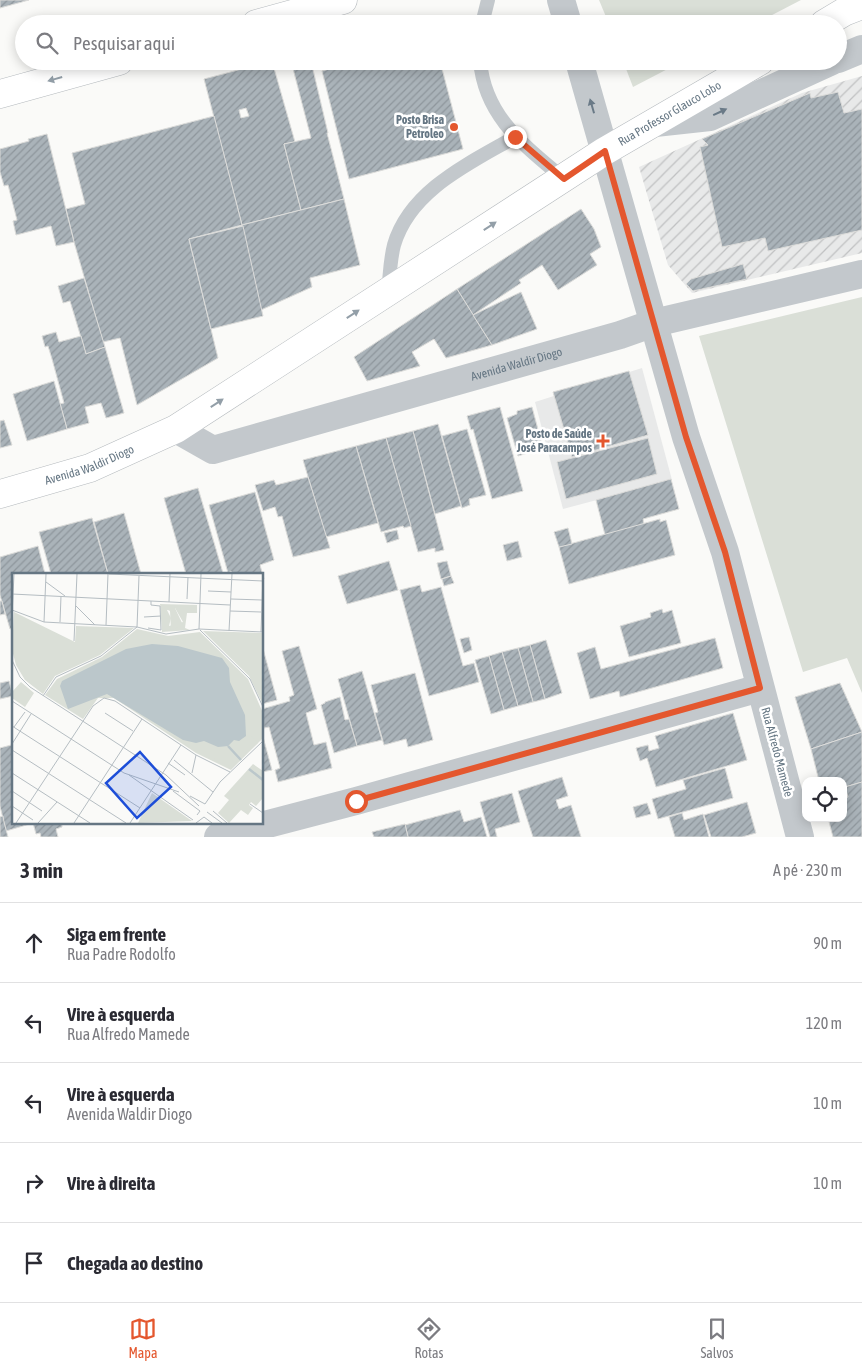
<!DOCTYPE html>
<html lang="pt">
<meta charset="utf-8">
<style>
:root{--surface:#fff;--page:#f2f2f3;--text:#2b2b33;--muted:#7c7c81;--line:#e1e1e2;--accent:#e4572e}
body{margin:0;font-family:"Asap Condensed",sans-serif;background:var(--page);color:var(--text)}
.controls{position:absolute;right:15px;bottom:15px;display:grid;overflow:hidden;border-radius:10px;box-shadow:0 2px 12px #0003}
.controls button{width:45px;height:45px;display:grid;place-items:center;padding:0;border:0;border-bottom:1px solid var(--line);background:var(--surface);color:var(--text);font:25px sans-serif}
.stop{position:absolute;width:15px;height:15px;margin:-11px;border:4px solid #e4572e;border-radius:50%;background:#fff}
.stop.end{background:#e4572e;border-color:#fff;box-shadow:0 1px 5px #0008}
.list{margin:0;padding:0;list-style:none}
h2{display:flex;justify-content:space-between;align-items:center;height:65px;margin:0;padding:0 20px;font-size:21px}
h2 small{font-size:16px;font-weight:400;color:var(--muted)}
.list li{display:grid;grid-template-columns:32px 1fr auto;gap:15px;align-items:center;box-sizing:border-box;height:80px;padding:0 20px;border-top:1px solid var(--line)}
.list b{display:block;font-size:19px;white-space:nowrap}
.list p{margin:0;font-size:16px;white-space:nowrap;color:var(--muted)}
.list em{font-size:16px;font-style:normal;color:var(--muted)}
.icon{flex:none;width:28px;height:28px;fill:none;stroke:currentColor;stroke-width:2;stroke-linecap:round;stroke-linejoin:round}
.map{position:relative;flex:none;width:862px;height:837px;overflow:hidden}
.search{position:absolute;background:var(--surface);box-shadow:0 2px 12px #0003;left:15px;right:15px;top:15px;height:55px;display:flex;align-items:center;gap:12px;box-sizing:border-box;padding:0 18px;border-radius:28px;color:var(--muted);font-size:19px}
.sheet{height:465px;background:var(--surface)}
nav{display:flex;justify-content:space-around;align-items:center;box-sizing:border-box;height:70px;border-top:1px solid var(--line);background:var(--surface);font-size:14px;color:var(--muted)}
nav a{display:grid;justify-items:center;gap:2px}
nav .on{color:var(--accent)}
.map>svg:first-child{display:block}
</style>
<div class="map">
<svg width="862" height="837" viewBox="0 0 862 837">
<defs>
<pattern id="industrial-furrows" width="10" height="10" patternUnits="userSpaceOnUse" patternTransform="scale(1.25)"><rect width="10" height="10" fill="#e8e9e9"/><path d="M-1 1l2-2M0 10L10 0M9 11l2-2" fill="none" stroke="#c0c1c2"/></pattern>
<pattern id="building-hatch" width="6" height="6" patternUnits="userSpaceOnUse" patternTransform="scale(1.25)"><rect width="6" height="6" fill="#aab3b9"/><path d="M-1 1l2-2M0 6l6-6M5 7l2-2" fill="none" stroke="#8e969c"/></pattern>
</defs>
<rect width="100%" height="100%" fill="#fafaf8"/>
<!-- built -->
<polygon fill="#e8e9e9" points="642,368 672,480 563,509 535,402"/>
<!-- industrial -->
<polygon fill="url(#industrial-furrows)" points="862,76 862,253 692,293 668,265 639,167 802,93"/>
<!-- green -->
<g fill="#dadfd7">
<polygon points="599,0 801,0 755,24 609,24"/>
<polygon points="623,61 683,61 633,87"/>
<polygon points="862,297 862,693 847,658 803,672 699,336"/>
</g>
<!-- building -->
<g fill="url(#building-hatch)" stroke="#dcdcda" fill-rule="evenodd">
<polygon points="0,0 29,0 0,8"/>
<path d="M272,61l23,81 -11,2 17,66 -59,15 -38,-146zM246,108l3,8 -8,2 -2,-8z"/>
<polygon points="291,61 311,61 328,133 327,133 344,199 301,210 284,144 311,138"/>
<polygon points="359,61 440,61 463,149 349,179 322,71"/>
<polygon points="838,92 844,113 862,109 862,230 768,251 765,238 722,247 700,147 708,145 702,139 810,93 811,98"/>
<polygon points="214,116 242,225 189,239 218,358 137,405 120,338 103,342 74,242 66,209 85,204 72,153"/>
<polygon points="47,134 74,242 56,246 51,226 16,235 13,221 17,220 8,185 4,186 0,172 0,149 29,141 28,139"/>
<polygon points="344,199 360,265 310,278 312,287 261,310 242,225"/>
<polygon points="581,209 594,229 601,247 590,254 597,265 558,290 542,265 519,280 521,283 473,315 457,289"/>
<polygon points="243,226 263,316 211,329 189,239"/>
<polygon points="743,264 747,279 693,291 686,284 691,279"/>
<polygon points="84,278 105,347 86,354 70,301 63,303 58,286"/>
<polygon points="457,289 492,345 446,358 434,339 412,352 420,366 367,381 354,357"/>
<polygon points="521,292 537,329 492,345 473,315"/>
<polygon points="56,332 59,342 81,336 86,354 105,347 124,413 106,418 101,403 85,407 89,423 67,429 60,404 64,403 52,359 48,346 45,347 42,336"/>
<polygon points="629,371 648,435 572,457 553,392"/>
<polygon points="54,381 67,429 27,441 13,394"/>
<polygon points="500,407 523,491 492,499 473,429 471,430 467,416"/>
<polygon points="532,407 543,448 518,456 507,418 517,414 517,411"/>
<polygon points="4,420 12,445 0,448 0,421"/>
<polygon points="438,424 461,506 435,514 413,431"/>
<polygon points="467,429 486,495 469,499 470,505 462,508 442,436"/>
<polygon points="413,431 444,550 435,552 435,548 418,552 386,438"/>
<polygon points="386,438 411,526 404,528 403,526 381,532 356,446"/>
<polygon points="648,438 657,474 566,499 557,462"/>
<polygon points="356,446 378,523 326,537 303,460"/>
<polygon points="308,477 330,548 293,557 282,516 278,517 275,507 263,511 255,485 274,480 276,485"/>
<polygon points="671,479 679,509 643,519 644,524 605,535 596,500"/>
<polygon points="198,488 223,573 218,574 186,574 164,498"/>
<polygon points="255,492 274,560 260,565 264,579 262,579 262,574 232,574 231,571 228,573 209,505"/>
<polygon points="124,513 141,574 108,574 94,522"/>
<polygon points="92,518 108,574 51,574 39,532"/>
<polygon points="660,519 660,522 666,520 675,555 569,584 559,547"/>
<polygon points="568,528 572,544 559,547 554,532"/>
<polygon points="397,530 399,539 387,543 384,533"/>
<polygon points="518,541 522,557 507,561 503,545"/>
<polygon points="38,546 45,574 14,574 14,628 10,629 0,595 0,557"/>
<polygon points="389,561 398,590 347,604 338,576"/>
<polygon points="447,561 451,576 441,579 437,563"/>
<polygon points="451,576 454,583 444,586 442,579"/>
<polygon points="420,585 422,592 441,587 463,666 474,663 479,682 429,696 400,590"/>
<polygon points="0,601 2,601 5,614 0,615"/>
<polygon points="662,609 663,613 672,610 681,643 629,657 620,626 651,617 650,613"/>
<polygon points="469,637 472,650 464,653 460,639"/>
<polygon points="715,638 723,668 620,697 619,691 590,699 577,653 595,647 601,669"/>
<polygon points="546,640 562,693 545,699 530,645"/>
<polygon points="262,645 277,700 262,704"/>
<polygon points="530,645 545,699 533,702 518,648"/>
<polygon points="299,646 317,709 306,713 314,745 326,742 332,768 278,782 275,770 280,768 269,727 264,728 262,709 290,701 289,697 294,695 282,651"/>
<polygon points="518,648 533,702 518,706 502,652"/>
<polygon points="502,652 518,706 504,710 489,656"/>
<polygon points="489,656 504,710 491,714 475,660"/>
<polygon points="362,671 382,740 357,746 338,679"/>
<polygon points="415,673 433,740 408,747 406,739 384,745 375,713 378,712 371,685"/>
<polygon points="9,681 13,696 0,699 0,683"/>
<polygon points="840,683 862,732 811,749 795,697"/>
<polygon points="340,697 345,720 349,719 357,746 334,753 321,705 325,703 325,702"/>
<polygon points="733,713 747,760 656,787 647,758 640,761 636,748 648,745 649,751 659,748 655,736"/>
<polygon points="862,732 862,782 845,787 848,797 843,799 843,781 819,781 811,749"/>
<polygon points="262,733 272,770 262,772"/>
<polygon points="11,745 14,755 14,823 33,823 6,831 0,806 0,748"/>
<polygon points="725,768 733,798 658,819 652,799 686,789 683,780"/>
<polygon points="562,777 568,796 556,800 559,809 571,805 581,837 533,837 518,791"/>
<polygon points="862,782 862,837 833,837 828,818 843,818 843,799 848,797 845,787"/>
<polygon points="512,793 520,822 495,829 497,837 490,837 480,802"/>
<polygon points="747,802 756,833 742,837 711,837 704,815"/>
<polygon points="647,803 651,814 636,818 633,807"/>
<polygon points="460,810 464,822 481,817 487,837 408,837 405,825"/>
<polygon points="682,813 684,820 703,814 709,837 675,837 669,817"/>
<polygon points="3,816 4,822 8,837 0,837 0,817"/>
<polygon points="33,823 62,823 62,827 56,829 58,837 41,837 40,833 36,834"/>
<polygon points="405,824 408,837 374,837 372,832"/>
</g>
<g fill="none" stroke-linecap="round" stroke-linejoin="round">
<defs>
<g id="primary">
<polyline points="256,24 343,0"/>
<polyline points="824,24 844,12 862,5"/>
<polyline points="0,94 119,61"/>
<path id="s2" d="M0,494l90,-26 86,-39 429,-278 155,-90"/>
</g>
</defs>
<!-- primary casing -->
<use href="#primary" stroke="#b5babe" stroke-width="29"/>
<!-- service -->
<g stroke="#c3c8cc" stroke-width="14">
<polyline points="482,24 488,0"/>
<path d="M480,61c5,56 44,84 84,118"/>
<path d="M388,291c2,-15 2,-31 6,-46 16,-55 76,-82 121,-108"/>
</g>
<!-- minor -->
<g stroke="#c3c8cc" stroke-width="28">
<polyline points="561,0 568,24"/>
<polyline points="838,59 862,49"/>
<polyline points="579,61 686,437 725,552 800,837"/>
<polyline points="655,123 710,117 832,61"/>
<path id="s1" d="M176,429l37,21 407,-115 34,-12 208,-49"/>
<polyline points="218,837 356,801 760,688"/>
</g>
<!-- primary -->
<use href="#primary" stroke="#fff" stroke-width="28"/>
</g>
<!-- one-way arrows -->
<defs><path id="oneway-solid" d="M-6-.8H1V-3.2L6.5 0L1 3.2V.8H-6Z" transform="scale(1.25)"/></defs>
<g fill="#939fa8">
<use href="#oneway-solid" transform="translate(55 79) rotate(164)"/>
<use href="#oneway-solid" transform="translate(490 226) rotate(-33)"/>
<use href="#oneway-solid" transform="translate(353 314) rotate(-33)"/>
<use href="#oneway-solid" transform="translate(217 403) rotate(-33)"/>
</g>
<g fill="#6a7a87">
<use href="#oneway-solid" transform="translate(592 106) rotate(-106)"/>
<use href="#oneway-solid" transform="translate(720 112) rotate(-25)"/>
</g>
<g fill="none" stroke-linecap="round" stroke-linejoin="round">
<!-- route -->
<polyline stroke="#e4572e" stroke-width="6" points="356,801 760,688 725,552 686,437 605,151 564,179 515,137"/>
</g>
<!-- markers -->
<g fill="#e4572e" stroke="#fff" stroke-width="2">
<circle cx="454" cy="127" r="5"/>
<path d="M600.5 433.5h5v5h5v5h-5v5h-5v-5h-5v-5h5z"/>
</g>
<g text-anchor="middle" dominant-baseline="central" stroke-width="5" stroke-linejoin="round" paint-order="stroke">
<!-- street labels -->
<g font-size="12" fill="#657683" stroke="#fff">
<text stroke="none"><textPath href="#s2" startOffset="774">Rua Professor Glauco Lobo</textPath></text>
<text stroke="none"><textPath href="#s1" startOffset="358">Avenida Waldir Diogo</textPath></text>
<text stroke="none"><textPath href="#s2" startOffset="94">Avenida Waldir Diogo</textPath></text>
<text transform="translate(777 752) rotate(75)">Rua Alfredo Mamede</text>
</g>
<!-- poi labels -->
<g font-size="12" font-weight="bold" fill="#657683" stroke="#fff" text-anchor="end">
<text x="444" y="120">Posto Brisa<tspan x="444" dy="14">Petroleo</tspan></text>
<text x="592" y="434">Posto de Saúde<tspan x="592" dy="14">José Paracampos</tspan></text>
</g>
</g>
<!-- overview -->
<g transform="translate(12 573)">
<rect width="251" height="251" fill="#fafaf8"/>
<path d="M148,31l37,1v8h-10l-2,15 5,2 -28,2zM163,35l8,14 -14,4 2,-8 -4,-8zM2,39l61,30 1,-16 58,2 -34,27 -45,21 -12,18 -18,-14 -9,-15 -4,-15zM125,56l31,7 32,-4 48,47 15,34v25l-32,32 -35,-17 -82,-55h-16l-15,21 -38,-24 12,-16 45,-22zM191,58l60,2v72l-14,-29zM9,109l13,11 -9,14 -13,-9v-6zM140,220l40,28 -54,2z" fill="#dadfd7" fill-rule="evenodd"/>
<path d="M162,33l9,19 -12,5 -1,-19 -6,-3zM238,161l8,9 -27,24 -17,-8 1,-4 8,-7zM241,191l10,7v27l-7,8 -5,-4 -2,3 4,3 -5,7 -7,-5 -12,13 -11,-10 11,-13 -5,-4z" fill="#dadfd7"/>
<path d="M140,71l26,2 44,12 7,10 1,14 15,33 1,21 -7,5 -5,-1 -6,6 -10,1 -14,-6 -8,2 -13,-3 -76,-46 -39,15 -8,-23 2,-5 64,-32z" fill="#bbc7cb"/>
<path fill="none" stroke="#bbc7cb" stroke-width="2.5" d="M216,173l13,14M237,196l14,11"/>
<path fill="none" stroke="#b5bdc2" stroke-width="1" d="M97,1l154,7M34,9l19,14M196,18l23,1M0,21l218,11M175,26l1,-22M219,26l31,1M157,29l1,-28M64,33l19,19M0,37l32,12 93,5 29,7 33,-5 64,3M218,38l31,1M0,43l2,-42M132,44l17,-1M32,49l2,-48M48,49l1,-26M94,52l2,-51M125,54l2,-51M136,55l13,2 -1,-24 -9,-1v-4M187,56l2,-55M188,57l50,49 13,28M217,58l3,-57M249,59l2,-58M62,68l3,-67M0,87l8,17 10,10 136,88 33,31M31,123l13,-19 45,-21 36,-29M0,128l112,72 55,19M93,140l28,18M0,153l128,82M2,154l11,-15M0,171l19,-30M0,177l114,73M162,187l39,32M156,190l17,12M0,200l78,50M180,200l4,-18M117,202l64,45M0,218l30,20M161,218l27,20 -3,4M178,223l15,8 15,-22 43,-41M238,231l13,9M0,233l21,14M201,238l14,12M195,239l15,11M4,250l77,-117 11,-8 11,3 81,54 34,17M26,250l19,-21M62,250l68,-104M118,250l51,-78M184,250l8,-6 8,6"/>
<path fill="#1d4ed8" fill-opacity="0.15" stroke="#1d4ed8" stroke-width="2.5" d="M128,179l31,35 -34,31 -31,-35z"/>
<rect width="251" height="251" fill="none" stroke="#657683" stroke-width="2.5"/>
</g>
</svg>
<div class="controls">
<button><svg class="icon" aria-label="locate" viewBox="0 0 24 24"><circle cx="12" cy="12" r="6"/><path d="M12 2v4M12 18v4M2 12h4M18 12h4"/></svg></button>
</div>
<div class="stop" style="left:356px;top:801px"></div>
<div class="stop end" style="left:515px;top:137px"></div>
<div class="search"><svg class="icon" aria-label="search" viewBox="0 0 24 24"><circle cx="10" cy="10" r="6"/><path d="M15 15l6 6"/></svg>Pesquisar aqui</div>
</div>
<section class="sheet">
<h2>3 min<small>A pé · 230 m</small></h2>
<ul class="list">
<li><svg class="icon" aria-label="ahead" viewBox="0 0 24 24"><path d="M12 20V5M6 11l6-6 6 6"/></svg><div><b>Siga em frente</b><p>Rua Padre Rodolfo</p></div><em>90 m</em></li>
<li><svg class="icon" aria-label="left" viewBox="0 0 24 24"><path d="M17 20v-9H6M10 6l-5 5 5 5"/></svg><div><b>Vire à esquerda</b><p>Rua Alfredo Mamede</p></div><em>120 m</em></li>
<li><svg class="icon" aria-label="left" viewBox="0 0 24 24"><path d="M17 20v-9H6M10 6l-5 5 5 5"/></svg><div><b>Vire à esquerda</b><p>Avenida Waldir Diogo</p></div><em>10 m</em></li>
<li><svg class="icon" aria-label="right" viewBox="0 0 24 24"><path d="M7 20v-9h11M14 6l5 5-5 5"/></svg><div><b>Vire à direita</b></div><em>10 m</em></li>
<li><svg class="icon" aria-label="arrive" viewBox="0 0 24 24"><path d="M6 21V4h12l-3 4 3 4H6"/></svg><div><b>Chegada ao destino</b></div></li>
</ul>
</section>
<nav>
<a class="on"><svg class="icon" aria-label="map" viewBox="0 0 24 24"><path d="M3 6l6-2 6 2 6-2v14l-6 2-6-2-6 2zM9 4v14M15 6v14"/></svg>Mapa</a>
<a><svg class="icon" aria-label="directions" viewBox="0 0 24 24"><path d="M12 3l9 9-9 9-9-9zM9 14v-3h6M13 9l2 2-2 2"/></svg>Rotas</a>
<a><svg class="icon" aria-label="saved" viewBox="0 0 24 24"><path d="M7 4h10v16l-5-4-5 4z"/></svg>Salvos</a>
</nav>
